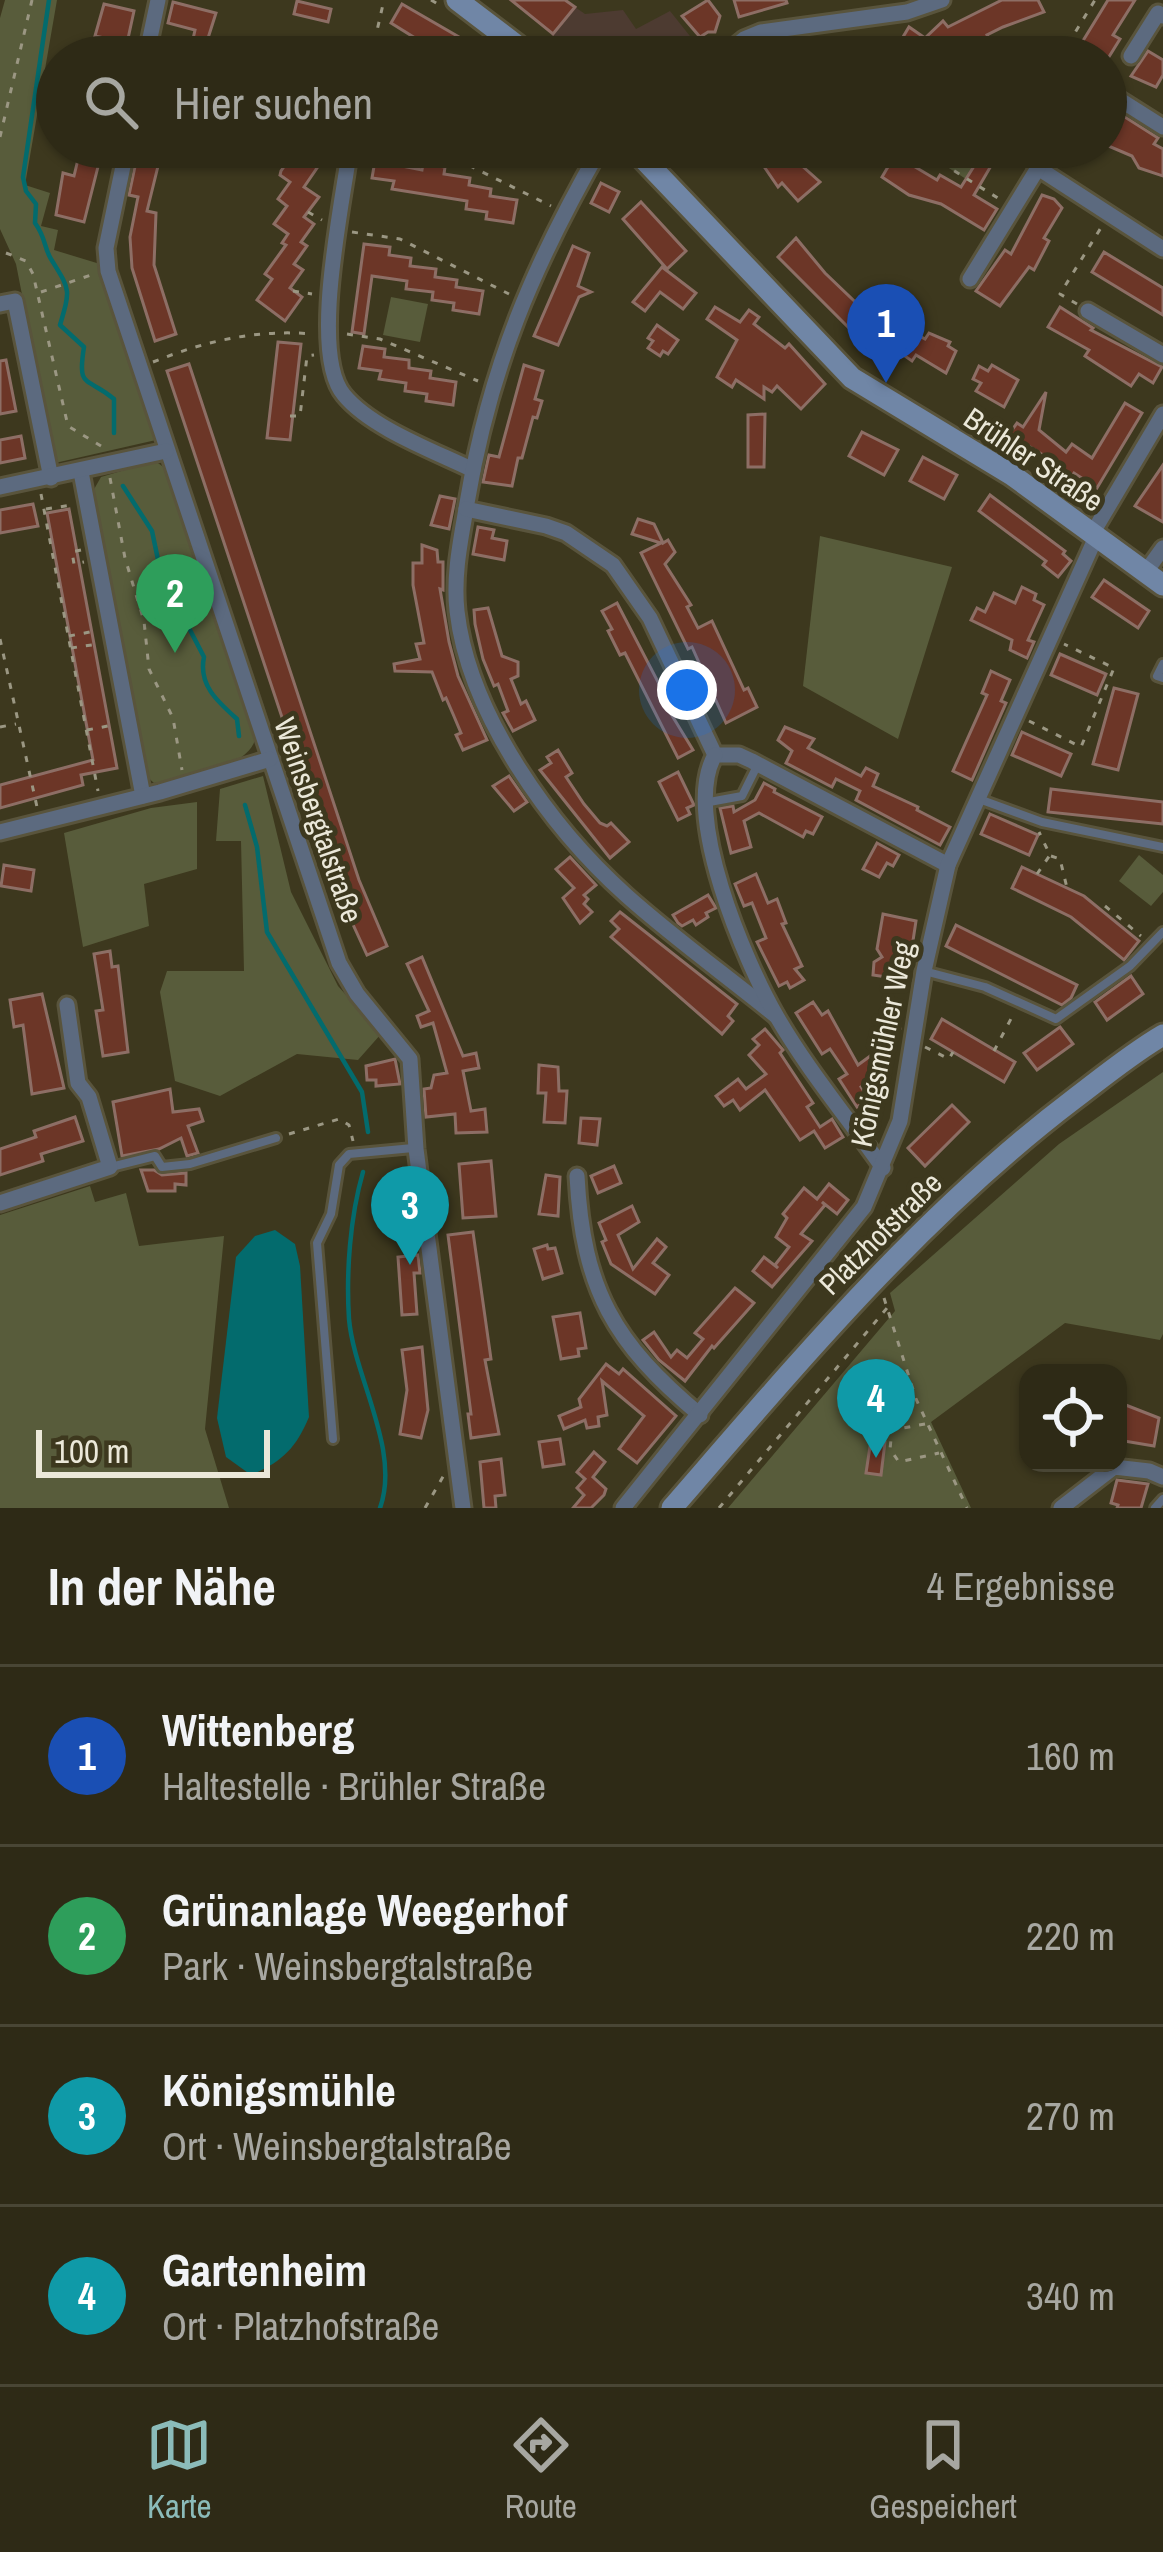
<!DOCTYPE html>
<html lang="de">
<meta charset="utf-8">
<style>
:root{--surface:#2e2a16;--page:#3a3623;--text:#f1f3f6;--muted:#a7a7a1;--line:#494635;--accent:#8bbbb9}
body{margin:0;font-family:"Archivo Narrow",sans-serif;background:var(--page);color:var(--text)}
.controls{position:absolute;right:36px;bottom:36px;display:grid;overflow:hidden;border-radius:24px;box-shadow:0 3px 9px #0004}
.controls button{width:108px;height:108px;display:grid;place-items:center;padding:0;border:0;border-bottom:3px solid var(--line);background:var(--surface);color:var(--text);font:60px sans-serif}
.scale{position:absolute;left:36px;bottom:30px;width:234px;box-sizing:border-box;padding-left:12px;border:6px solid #ebe8d9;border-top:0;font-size:33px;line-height:42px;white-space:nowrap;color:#ebe8d9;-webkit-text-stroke:9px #3d381e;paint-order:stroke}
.you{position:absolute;left:687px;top:690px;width:42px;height:42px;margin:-30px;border:9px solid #fff;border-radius:50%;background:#1a73e8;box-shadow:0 0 0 18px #1a73e833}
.badge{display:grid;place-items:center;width:78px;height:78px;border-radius:50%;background:var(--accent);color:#fff;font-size:39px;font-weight:700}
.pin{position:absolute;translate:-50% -99px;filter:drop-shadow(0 3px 6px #0008)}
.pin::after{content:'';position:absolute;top:63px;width:42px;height:36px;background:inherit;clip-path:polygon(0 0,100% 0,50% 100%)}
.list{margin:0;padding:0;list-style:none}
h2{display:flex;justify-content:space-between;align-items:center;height:156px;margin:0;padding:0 48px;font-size:51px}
h2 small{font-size:39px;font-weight:400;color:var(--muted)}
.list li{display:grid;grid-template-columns:78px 1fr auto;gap:36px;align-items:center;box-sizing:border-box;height:180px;padding:0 48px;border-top:3px solid var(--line)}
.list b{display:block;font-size:45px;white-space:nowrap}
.list p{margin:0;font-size:39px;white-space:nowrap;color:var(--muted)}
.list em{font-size:39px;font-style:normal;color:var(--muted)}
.icon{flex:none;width:66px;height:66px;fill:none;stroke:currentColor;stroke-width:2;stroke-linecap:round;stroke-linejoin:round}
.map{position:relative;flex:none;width:1163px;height:1508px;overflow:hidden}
.search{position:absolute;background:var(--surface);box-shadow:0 3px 9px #0004;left:36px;right:36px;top:36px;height:132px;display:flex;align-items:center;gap:30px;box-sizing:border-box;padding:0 42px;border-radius:66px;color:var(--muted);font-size:45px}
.sheet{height:876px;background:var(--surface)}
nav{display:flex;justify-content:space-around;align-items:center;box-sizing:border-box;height:168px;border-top:3px solid var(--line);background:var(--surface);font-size:33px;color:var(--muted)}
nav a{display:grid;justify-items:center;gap:6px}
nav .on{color:var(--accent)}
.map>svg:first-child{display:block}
</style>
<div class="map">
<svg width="1163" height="1508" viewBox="0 0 1163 1508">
<rect width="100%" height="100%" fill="#3d381e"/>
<!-- education -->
<polygon fill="#4d3b31" points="575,7 585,14 623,10 636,29 670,11 705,55 558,57 544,45"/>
<!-- green -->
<g fill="#585c3b">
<polygon points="5,0 57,0 25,185 50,193 41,226 58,230 54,250 100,264 156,440 55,463 16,264 0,229 0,18"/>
<polygon points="916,147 986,147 966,179"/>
<polygon points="391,297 428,304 420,342 383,335"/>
<path d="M155,461l10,7 90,272c-9,29 -72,39 -101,43l-10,-9 -51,-283 8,-14z"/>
<polygon points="820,536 952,567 898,739 803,686"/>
<polygon points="263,776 291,892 338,986 381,1034 358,1060 297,1054 220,1096 175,1081 160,992 167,971 244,971 241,841 216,841 220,789"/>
<polygon points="197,802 197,869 144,884 149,926 83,947 64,833 151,808"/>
<polygon points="1139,855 1163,875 1163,892 1151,906 1119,881"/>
<polygon points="1163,1072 1163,1334 1160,1340 1065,1323 931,1422 971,1508 728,1508 895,1311 890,1293 1059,1144"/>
<polygon points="90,1186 95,1202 126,1193 139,1246 224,1236 205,1429 229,1508 0,1508 0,1215"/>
</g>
<!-- water -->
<path fill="#036b6d" d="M275,1230l20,14 5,22 9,151c-13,31 -27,45 -58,58l-25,-18 -9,-39 19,-161 19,-21z"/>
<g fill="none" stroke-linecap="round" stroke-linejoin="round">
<!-- stream -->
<g stroke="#036b6d" stroke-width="4.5">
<path d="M49,0l-26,177 3,14 10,13 -1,19c11,15 9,25 16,36 19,31 20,29 9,66l24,22c-7,43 3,29 30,52v34"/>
<path d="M123,486l29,45 9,43 43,83c-6,28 14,45 33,62l2,17"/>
<polyline points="245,805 257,847 267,932 362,1092 368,1132"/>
<path d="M363,1172c-13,45 -17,101 -14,147 5,58 52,131 31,189"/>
</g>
</g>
<!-- building -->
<g fill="#6c3627" stroke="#8d6e65" stroke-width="3">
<polygon points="511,0 565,0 575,7 553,34"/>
<polygon points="708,0 720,16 715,32 708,32 700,37 682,16"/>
<polygon points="734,0 786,0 787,3 739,17"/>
<polygon points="1002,0 1038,0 1044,12 1003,27 987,35 989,39 959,51 955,57 891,57 909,27 925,38 943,21 948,27"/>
<polygon points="1108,0 1135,0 1113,35 1120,39 1107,60 1081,44"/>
<polygon points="297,1 331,9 328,22 294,14"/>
<polygon points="173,2 216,13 202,57 189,57 195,30 168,23"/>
<polygon points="104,4 134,11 124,57 101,57 104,38 95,36"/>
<polygon points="402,4 459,37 485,57 452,57 428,43 421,49 411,43 415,38 391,23"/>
<polygon points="1148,51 1163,60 1163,75 1156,87 1131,76"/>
<polygon points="1106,105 1158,138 1154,144 1163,149 1163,176 1139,168 1132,156 1106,145"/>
<polygon points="81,147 103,147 84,222 56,215 63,173 74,176"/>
<polygon points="298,147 324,147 312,164 317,168 304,187 319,197 304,217 314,224 301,242 307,246 294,264 303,270 290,288 302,297 285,321 257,300 272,279 265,274 286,245 282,243 288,234 274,224 287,206 278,199 290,182 280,175 281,171"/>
<polygon points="986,147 1002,147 974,195 997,209 984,230 941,204 909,195 882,177 895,155 937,180 940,175 961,187"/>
<polygon points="782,148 820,182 798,201 782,183 778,187 763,165"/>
<polygon points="376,155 398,158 397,165 422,170 423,164 445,167 444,174 470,178 469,185 491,189 490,196 517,200 513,223 486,219 487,212 466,209 467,201 392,189 394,181 372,178"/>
<polygon points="137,157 159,162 147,211 156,213 154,265 176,334 155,341 132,268 130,237 138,197 129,195"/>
<polygon points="601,183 619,192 609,212 591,203"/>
<polygon points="1042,195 1054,199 1062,208 1044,238 1049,241 1034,270 1029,267 1000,306 976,291 1005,250 1011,254"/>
<polygon points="641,202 686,251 667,269 623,219"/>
<polygon points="796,238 825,273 871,317 884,302 901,317 896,323 925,339 929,333 950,342 948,346 956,351 946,373 916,355 912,361 857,323 851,330 778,257"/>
<polygon points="364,244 390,247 389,255 411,258 410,266 436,269 435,277 457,280 456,287 483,291 479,314 453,310 454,303 432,300 433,292 406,289 407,281 372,276 364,334 352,332"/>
<polygon points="573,246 589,253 578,286 591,292 579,297 558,345 534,336"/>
<polygon points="1104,252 1163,288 1163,315 1092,272"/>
<polygon points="662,267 696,293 683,309 660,292 645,311 633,302"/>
<polygon points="715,307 740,322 749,310 759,317 754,324 785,348 789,344 825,384 801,409 777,386 772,392 764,387 764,399 736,380 732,387 717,377 737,340 707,319"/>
<polygon points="1060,307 1093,328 1091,330 1162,367 1153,383 1139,374 1131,386 1085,356 1089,350 1048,327"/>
<polygon points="657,325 678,340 668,354 663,351 660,356 648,348 653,341 648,338"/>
<polygon points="278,342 301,344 290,440 267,438"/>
<polygon points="363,346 385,349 384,357 409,360 409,368 431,371 430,378 456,382 453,405 426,401 427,394 405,391 406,383 379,379 381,371 359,368"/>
<polygon points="6,360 16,411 0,414 0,361"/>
<polygon points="189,364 359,880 387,946 367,955 345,907 167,371"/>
<polygon points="524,365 543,371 535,399 542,401 537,418 533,417 522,458 518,458 512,486 483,482 489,455 499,457"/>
<polygon points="992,365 1018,380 1004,407 976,391 981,383 973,379 979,366 988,371"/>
<polygon points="1046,392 1039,430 1066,452 1072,444 1092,458 1125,403 1142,413 1097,488 1074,473 1070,479 1048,464 1051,460 1009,434 1017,423 1023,427"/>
<polygon points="765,414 764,467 748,467 748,415"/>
<polygon points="862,432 898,450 884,475 849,456"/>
<polygon points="21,436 25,458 0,463 0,440"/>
<polygon points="923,457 957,475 944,499 910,481"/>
<polygon points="1163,465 1163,522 1135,506"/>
<polygon points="990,495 1065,551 1063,554 1071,561 1058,577 1043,565 1046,561 979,511"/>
<polygon points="440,496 455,499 449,529 431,525"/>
<polygon points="33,504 38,526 0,533 0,510"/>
<polygon points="69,509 117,768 81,775 83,785 0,808 0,785 93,760 47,513"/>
<polygon points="638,519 654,524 663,543 668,540 675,552 665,564 691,605 687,607 698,628 712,621 744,690 748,688 757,707 726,723 692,647 688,649 641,553 661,543 632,534"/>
<polygon points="478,527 494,530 492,538 507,541 504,560 473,554"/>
<polygon points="422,545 437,550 438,562 443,562 443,590 440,589 449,642 458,676 487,740 463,750 456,735 461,733 453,714 446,698 443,700 432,672 395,671 394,664 420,659 416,644 424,643 413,585 413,563 422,563"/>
<polygon points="1104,580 1149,611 1138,628 1092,597"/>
<polygon points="1022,587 1036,594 1034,600 1044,605 1028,640 1034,642 1027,658 1010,650 1012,640 971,620 977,608 985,612 994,593 1015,603"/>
<polygon points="617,603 671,707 668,709 693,750 678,758 625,653 620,655 608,631 612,629 602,611"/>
<polygon points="488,608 502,656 518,662 518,676 511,679 521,704 526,701 535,720 513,731 503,713 508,711 498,684 494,686 483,659 475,624 474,610"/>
<polygon points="1060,654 1106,674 1097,695 1051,675"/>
<polygon points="991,671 1010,680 1001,701 1006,703 972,780 953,771 987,695 982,693"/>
<polygon points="1114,688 1138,694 1118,770 1093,764"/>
<polygon points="785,727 814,739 808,748 861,776 866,768 878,774 873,786 918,807 917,810 950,827 940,845 856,800 860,791 836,779 832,787 786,763 792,751 778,740"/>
<polygon points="1022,732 1071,754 1061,776 1012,755"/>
<polygon points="558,750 572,773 566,777 584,804 600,823 607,826 611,823 629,842 610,858 540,770 551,763 547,757"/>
<polygon points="678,772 694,805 687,808 690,814 678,820 659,782"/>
<polygon points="509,776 527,802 514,811 493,786"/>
<polygon points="764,783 775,789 774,792 822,817 813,834 806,831 803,837 759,813 744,821 751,847 731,853 720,808 733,806 734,812 755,800"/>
<polygon points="1051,789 1163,802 1163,824 1048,812"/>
<polygon points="990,814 1038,835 1029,855 981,834"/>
<polygon points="877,843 899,855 893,866 887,863 879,877 863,869"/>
<polygon points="570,857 596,885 584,895 588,899 584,904 592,912 580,923 563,898 574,888 556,869"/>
<polygon points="4,865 34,870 31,891 1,886"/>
<polygon points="1022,867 1084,896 1139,941 1124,960 1071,917 1012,888"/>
<polygon points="756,874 768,903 777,899 786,923 782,924 802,966 795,969 804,980 790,988 787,982 779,986 757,942 766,938 752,903 744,906 735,884"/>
<polygon points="708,895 716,908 706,913 708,917 696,925 693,920 682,926 678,923 673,915"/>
<polygon points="620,912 737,1004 728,1016 733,1021 722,1034 611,937 619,929 611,921"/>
<polygon points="883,914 916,921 907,980 873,975 874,962 882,957 877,949"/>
<polygon points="956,925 1077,985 1071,998 1062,1005 946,946"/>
<polygon points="110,951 112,967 118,966 128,1052 103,1056 96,1011 103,1010 94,954"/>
<polygon points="422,957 463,1056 476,1053 479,1068 463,1071 471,1111 485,1109 487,1132 456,1133 455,1114 426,1117 424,1089 431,1088 434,1075 447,1073 433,1023 421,1027 417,1016 429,1011 407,964"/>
<polygon points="1131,976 1143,994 1107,1020 1095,1002"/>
<polygon points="42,994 64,1088 32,1094 23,1025 14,1027 10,1000"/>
<polygon points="889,1001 901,1003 900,1028 880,1025 883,1004 889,1005"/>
<polygon points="813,1002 822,1015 828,1011 858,1065 873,1054 884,1071 861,1087 869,1099 857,1107 839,1079 847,1074 830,1049 822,1054 796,1013"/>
<polygon points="942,1019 1015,1062 1004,1082 931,1039"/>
<polygon points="1060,1027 1073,1044 1037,1070 1024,1053"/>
<polygon points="765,1029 783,1050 780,1053 813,1103 807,1107 820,1127 832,1119 843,1137 825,1148 814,1131 800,1140 765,1090 740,1110 733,1100 724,1106 716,1096 738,1079 746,1089 766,1074 749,1055 759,1045 753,1039"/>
<polygon points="395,1059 400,1084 376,1086 376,1080 367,1080 366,1066"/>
<polygon points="539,1065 558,1067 559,1091 567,1091 565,1123 544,1122 546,1093 538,1093"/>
<polygon points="170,1089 173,1112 199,1109 203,1121 188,1126 198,1153 187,1156 181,1138 159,1149 122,1156 113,1102"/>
<polygon points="952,1105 969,1122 925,1166 908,1148"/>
<polygon points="75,1117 83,1141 41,1154 43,1161 0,1175 0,1149 36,1137 34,1131"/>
<polygon points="581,1118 600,1119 597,1145 579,1143"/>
<polygon points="491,1161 496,1216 463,1218 459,1164"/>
<polygon points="614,1166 621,1183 598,1193 591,1176"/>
<polygon points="141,1170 154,1170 162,1175 186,1173 186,1185 175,1184 175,1191 148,1191"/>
<polygon points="546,1175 560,1177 558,1216 539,1214"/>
<polygon points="829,1184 848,1200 837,1214 822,1202 825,1205 801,1234 812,1241 772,1287 753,1271 764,1257 778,1268 775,1265 789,1247 776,1237 787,1218 783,1214 804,1188 817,1199"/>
<polygon points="632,1206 639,1222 618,1235 633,1269 657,1239 666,1247 653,1263 669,1275 655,1294 611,1264 602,1242 606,1240 599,1223"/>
<polygon points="473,1232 491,1359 485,1360 499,1434 471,1438 468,1414 471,1414 448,1235"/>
<polygon points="547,1245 548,1249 555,1248 562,1273 543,1279 534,1249"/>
<polygon points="418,1255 420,1273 414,1273 417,1314 402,1315 398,1257"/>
<polygon points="735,1288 754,1303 714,1348 712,1346 685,1381 659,1360 643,1340 654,1332 671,1357 677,1350 687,1358 703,1339 695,1333"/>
<polygon points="580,1313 586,1348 578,1349 579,1356 561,1359 553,1317"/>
<polygon points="422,1347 428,1410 421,1438 400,1434 407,1390 402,1350"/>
<polygon points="606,1364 619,1374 623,1369 676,1416 637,1463 619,1449 644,1416 602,1381 607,1415 598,1417 599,1426 587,1428 585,1420 564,1429 559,1416 581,1407 579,1399"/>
<polygon points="1118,1402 1159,1418 1154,1446 1118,1440"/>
<polygon points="560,1439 564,1464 543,1467 539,1442"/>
<polygon points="871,1440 885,1442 881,1475 866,1473"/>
<polygon points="594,1452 605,1462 593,1477 606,1489 604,1495 591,1508 573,1508 584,1495 577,1488 585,1479 577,1472"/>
<polygon points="501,1459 505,1495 495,1496 496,1508 484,1508 480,1462"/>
<polygon points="1117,1480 1148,1484 1141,1508 1117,1508 1118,1505 1111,1503"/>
</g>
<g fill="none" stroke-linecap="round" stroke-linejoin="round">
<defs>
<g id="lane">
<polyline points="1163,664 1157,676 1163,678"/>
<polyline points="979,799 1042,822 1163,847"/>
<polyline points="704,803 742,796 758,764"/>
<polyline points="924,971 985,987 1056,1019 1130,966 1163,932"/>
<polyline points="111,1167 155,1156 162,1167 190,1164 276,1138"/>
<polyline points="333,1439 317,1243 331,1214 339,1165 349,1154 413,1148"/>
<polyline points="1155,1508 1163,1499"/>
</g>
<g id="street">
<polyline points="1131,56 1158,13 1163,16"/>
<polyline points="146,57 158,0"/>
<polyline points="722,57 744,39 761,32 907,12 942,0"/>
<polyline points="1106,91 1163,127"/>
<polyline points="127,147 106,248 108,271 339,963 357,994 410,1059 416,1149 463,1508"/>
<path d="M350,147c-7,55 -41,207 -6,248 27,33 90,56 129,75"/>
<path d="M601,147c-68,119 -111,219 -134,356 -6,36 -14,71 -10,108 12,104 94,217 170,285 47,42 100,80 149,120"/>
<polyline points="1023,147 1038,168 1163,249"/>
<polyline points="970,279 1038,168"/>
<polyline points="0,304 15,301 51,478"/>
<polyline points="1088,311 1163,355"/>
<polyline points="81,472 143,796"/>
<polyline points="0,487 166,451"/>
<polyline points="466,509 546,526 566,533 613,565 650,618 715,755 739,755 752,761 948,865"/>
<polyline points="1092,534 1163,414"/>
<polyline points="1145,573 1163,548"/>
<path d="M715,755c-34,58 30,207 62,262 30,52 71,101 106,151"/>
<polyline points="0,832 160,792 270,759"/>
<path d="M577,1176c6,114 37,167 123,239"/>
<polyline points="0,1203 110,1167 89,1097 78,1083 67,1005"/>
<polyline points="623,1508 864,1207 900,1121 924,971 948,865 1096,537"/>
<polyline points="1061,1508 1114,1467 1149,1471 1163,1477"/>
</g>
<g id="secondary">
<polyline points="457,0 532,57"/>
<polyline points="632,147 852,378 1012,475 1163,585"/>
<path d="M672,1508c126,-145 248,-292 402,-409 29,-22 58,-46 89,-64"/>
</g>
</defs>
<!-- lane casing -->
<use href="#lane" stroke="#59543c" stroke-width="14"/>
<!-- street casing -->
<use href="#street" stroke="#59543c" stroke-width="21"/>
<!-- secondary casing -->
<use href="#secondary" stroke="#59543c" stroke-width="27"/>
<!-- path -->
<g stroke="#9b9783" stroke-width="3" stroke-dasharray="6 9" stroke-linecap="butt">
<polyline points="431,0 441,6"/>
<polyline points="371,57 384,0"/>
<polyline points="833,57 826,49 840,37"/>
<polyline points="1010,57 1067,43"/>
<polyline points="1060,57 1095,0"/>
<polyline points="0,137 32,0"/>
<polyline points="382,147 450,156 551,206"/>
<polyline points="916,147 1001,200"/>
<polyline points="1052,160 1059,147"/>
<polyline points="308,212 322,220"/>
<polyline points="352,232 400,239 509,294"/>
<polyline points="6,253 26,261 33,274 68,426 101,446"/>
<polyline points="293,291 312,294"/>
<polyline points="41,292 94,274"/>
<polyline points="1077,304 1060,294 1102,226"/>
<polyline points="347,334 380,339 478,381"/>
<path d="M153,362c52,-21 104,-33 160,-28"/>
<polyline points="290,416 300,416 307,356 314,355"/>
<polyline points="110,478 125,558 144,621 149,669 173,718 182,770"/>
<polyline points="41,494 98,791"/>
<polyline points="46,509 72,505"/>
<polyline points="81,550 72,552 74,564 84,562"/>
<polyline points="69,636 95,631"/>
<polyline points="0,639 37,807"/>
<polyline points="71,648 98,644"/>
<polyline points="1029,721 1081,747 1114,668 1064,644"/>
<polyline points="0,727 16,724"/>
<polyline points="87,730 113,725"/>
<polyline points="1051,856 1060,859 1067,888"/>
<polyline points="1037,874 1050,855 1039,832"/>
<polyline points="1105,906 1141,936"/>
<polyline points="925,1047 949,1059 953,1052"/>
<polyline points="994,1051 1013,1015"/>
<polyline points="289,1134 339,1119 349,1125 353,1141"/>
<polyline points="884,1298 916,1399 967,1508"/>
<polyline points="881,1414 891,1428"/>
<polyline points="925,1424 892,1430 890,1449 899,1462 939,1453"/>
<polyline points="425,1508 444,1475"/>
<polyline points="719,1508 887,1308"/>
</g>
<!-- lane -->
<use href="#lane" stroke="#5c6a7f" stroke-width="8"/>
<!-- street -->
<use href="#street" stroke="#5c6a7f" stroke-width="15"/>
<!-- secondary -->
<use href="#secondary" stroke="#7086a6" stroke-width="21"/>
</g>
<g text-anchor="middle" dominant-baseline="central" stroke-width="10" stroke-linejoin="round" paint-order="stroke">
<!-- street labels -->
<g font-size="30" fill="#ebe8d9" stroke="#3d381e">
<text transform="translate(1034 459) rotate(34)">Brühler Straße</text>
<text transform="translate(319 820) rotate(71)">Weinsbergtalstraße</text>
<text transform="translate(882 1044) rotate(-78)">Königsmühler Weg</text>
<text transform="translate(880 1233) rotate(-45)">Platzhofstraße</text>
</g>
</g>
</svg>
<div class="controls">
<button><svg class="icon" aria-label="locate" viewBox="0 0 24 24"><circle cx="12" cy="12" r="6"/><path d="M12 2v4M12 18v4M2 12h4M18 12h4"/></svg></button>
</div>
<div class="scale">100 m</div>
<div class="you"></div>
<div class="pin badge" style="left:886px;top:383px;background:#1a4fb4">1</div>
<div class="pin badge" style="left:175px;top:653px;background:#2e9e5b">2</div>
<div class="pin badge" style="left:410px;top:1265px;background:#0f9aa8">3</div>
<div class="pin badge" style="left:876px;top:1458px;background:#0f9aa8">4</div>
<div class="search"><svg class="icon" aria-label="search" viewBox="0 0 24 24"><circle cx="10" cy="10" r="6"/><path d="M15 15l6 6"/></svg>Hier suchen</div>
</div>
<section class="sheet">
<h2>In der Nähe<small>4 Ergebnisse</small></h2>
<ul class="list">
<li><span class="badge" style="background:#1a4fb4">1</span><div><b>Wittenberg</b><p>Haltestelle · Brühler Straße</p></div><em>160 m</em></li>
<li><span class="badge" style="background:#2e9e5b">2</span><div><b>Grünanlage Weegerhof</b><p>Park · Weinsbergtalstraße</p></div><em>220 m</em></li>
<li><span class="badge" style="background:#0f9aa8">3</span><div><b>Königsmühle</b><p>Ort · Weinsbergtalstraße</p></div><em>270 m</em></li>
<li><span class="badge" style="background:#0f9aa8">4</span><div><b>Gartenheim</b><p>Ort · Platzhofstraße</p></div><em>340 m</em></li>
</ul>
</section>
<nav>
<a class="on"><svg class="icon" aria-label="map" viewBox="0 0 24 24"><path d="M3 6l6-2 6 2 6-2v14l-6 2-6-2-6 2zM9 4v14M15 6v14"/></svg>Karte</a>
<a><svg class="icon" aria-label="directions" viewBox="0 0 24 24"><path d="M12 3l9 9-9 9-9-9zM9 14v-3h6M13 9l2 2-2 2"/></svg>Route</a>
<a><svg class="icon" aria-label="saved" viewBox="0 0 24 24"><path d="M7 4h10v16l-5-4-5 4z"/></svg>Gespeichert</a>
</nav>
